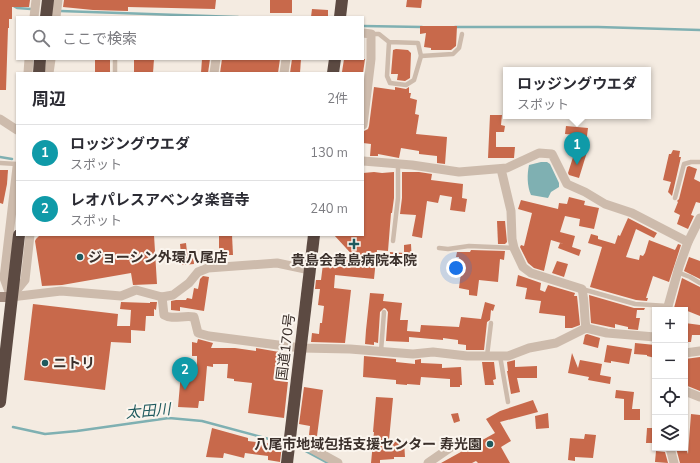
<!DOCTYPE html>
<html lang="ja">
<meta charset="utf-8">
<style>
:root{--surface:#fff;--page:#f7f7f7;--text:#2b2b33;--muted:#7c7c81;--line:#e1e1e2;--accent:#db2777}
body{margin:0;font-family:"Nunito Sans","Noto Sans JP",sans-serif;background:var(--page);color:var(--text)}
.controls{position:absolute;right:12px;bottom:12px;display:grid;overflow:hidden;border-radius:0px;box-shadow:0 1px 3px #0004}
.controls button{width:36px;height:36px;display:grid;place-items:center;padding:0;border:0;border-bottom:1px solid var(--line);background:var(--surface);color:var(--text);font:20px sans-serif}
.you{position:absolute;left:456px;top:268px;width:14px;height:14px;margin:-10px;border:3px solid #fff;border-radius:50%;background:#1a73e8;box-shadow:0 0 0 6px #1a73e833}
.badge{display:grid;place-items:center;width:26px;height:26px;border-radius:50%;background:var(--accent);color:#fff;font-size:13px;font-weight:700}
.pin{position:absolute;translate:-50% -33px;filter:drop-shadow(0 1px 2px #0008)}
.pin::after{content:'';position:absolute;top:21px;width:14px;height:12px;background:inherit;clip-path:polygon(0 0,100% 0,50% 100%)}
.popup{position:absolute;left:503px;top:67px;width:148px;height:52px;box-sizing:border-box;display:grid;place-content:center;border-radius:0px;background:var(--surface);filter:drop-shadow(0 1px 3px #0005);font-size:13px;white-space:nowrap;color:var(--muted)}
.popup b{font-size:15px;color:var(--text)}
.popup::after{content:'';position:absolute;left:50%;top:100%;margin-left:-8px;border:8px solid transparent;border-top-color:var(--surface)}
.list{margin:0;padding:0;list-style:none}
h2{display:flex;justify-content:space-between;align-items:center;height:52px;margin:0;padding:0 16px;font-size:17px}
h2 small{font-size:13px;font-weight:400;color:var(--muted)}
.list li{display:grid;grid-template-columns:26px 1fr auto;gap:12px;align-items:center;box-sizing:border-box;height:56px;padding:0 16px;border-top:1px solid var(--line)}
.list b{display:block;font-size:15px;white-space:nowrap}
.list p{margin:0;font-size:13px;white-space:nowrap;color:var(--muted)}
.list em{font-size:13px;font-style:normal;color:var(--muted)}
.icon{flex:none;width:22px;height:22px;fill:none;stroke:currentColor;stroke-width:2;stroke-linecap:round;stroke-linejoin:round}
.map{position:relative;flex:none;width:700px;height:463px;overflow:hidden}
.search{position:absolute;background:var(--surface);box-shadow:0 1px 3px #0004;left:16px;top:16px;width:348px;height:44px;display:flex;align-items:center;gap:10px;box-sizing:border-box;padding:0 14px;border-radius:0px;color:var(--muted);font-size:15px}
.panel{position:absolute;background:var(--surface);box-shadow:0 1px 3px #0004;left:16px;top:72px;width:348px;height:164px;border-radius:0px}
.map>svg:first-child{display:block}
</style>
<div class="map">
<svg width="700" height="463" viewBox="0 0 700 463">
<rect width="100%" height="100%" fill="#f4ebe1"/>
<!-- water -->
<path fill="#7fb0b2" d="M541,162h6l3,2 9,19v4l-8,5 -3,6 -17,-3c-4,-9 -4,-21 -2,-30z"/>
<g fill="none" stroke-linecap="round" stroke-linejoin="round">
<!-- stream -->
<g stroke="#7fb0b2" stroke-width="2.5">
<polyline points="12,5 17,8 31,9"/>
<polyline points="60,11 238,17"/>
<polyline points="363,26 422,27"/>
<polyline points="455,27 598,27 700,30"/>
<polyline points="0,157 12,159"/>
<polyline points="13,427 45,434 77,431 169,418 202,421 284,443"/>
<polyline points="298,447 328,463"/>
</g>
</g>
<!-- building -->
<g fill="#c8694b">
<polygon points="0,0 30,0 29,7 12,7 12,19 9,19 9,28 8,28 6,90 0,90"/>
<polygon points="64,0 216,0 215,9 128,7 128,11 93,10 63,7"/>
<rect x="270" y="0" width="22" height="13"/>
<polygon points="407,0 422,0 421,8 406,7"/>
<polygon points="312,9 328,10 328,17 311,17"/>
<polygon points="420,26 457,26 456,46 451,50 431,50 431,48 424,47 426,33 420,34"/>
<polygon points="396,49 408,50 411,53 410,78 405,81 397,80 398,74 391,74 393,50"/>
<rect x="95" y="59" width="15" height="14"/>
<polygon points="134,59 154,59 153,73 134,73"/>
<polygon points="202,59 210,59 208,73 201,73"/>
<polygon points="222,59 280,59 278,73 220,73"/>
<polygon points="292,59 301,59 300,73 290,73"/>
<polygon points="344,59 365,59 363,73 342,72"/>
<polygon points="374,87 395,90 395,87 406,89 409,87 409,93 411,93 410,98 417,100 415,114 419,115 416,134 447,137 445,164 437,163 437,156 419,154 419,151 401,148 399,158 378,154 378,156 370,156 371,144 363,143 363,141 364,131 368,129 369,126"/>
<polygon points="490,115 502,115 501,125 505,126 504,132 496,132 496,147 515,147 514,158 488,158"/>
<polygon points="566,126 588,128 585,151 587,152 579,178 569,175 568,173 574,154 570,153 576,135 565,134"/>
<polygon points="673,150 680,151 679,157 681,157 672,196 668,192 671,182 663,180 669,154 671,154"/>
<polygon points="689,166 697,169 694,179 700,182 700,203 696,202 691,215 694,216 688,229 677,224 680,215 674,212 678,202 677,201 679,199 687,167"/>
<polygon points="0,170 8,170 7,184 3,204 0,203"/>
<polygon points="374,172 382,173 394,172 394,198 392,213 391,213 388,251 377,250 374,279 335,275 334,288 351,290 345,343 311,342 312,333 319,334 320,323 322,323 324,306 318,305 320,289 315,289 316,280 321,280 324,256 357,260 334,235 363,235 363,173"/>
<polygon points="402,172 419,172 432,174 431,180 463,184 462,198 467,199 465,212 450,210 452,197 440,195 438,203 427,201 422,238 412,236 416,215 400,214 402,198"/>
<polygon points="569,197 585,201 584,205 599,208 594,229 579,226 580,219 565,216 560,232 575,236 572,247 581,250 579,256 558,248 560,243 564,244 551,240 544,271 534,268 528,263 520,247 521,245 524,246 532,213 518,209 521,200 558,209 559,203 567,204"/>
<polygon points="628,218 657,233 654,238 636,229 626,257 639,260 640,255 643,256 645,253 649,240 675,250 678,244 681,245 669,282 653,276 646,298 648,298 647,301 636,300 590,287 602,247 588,243 591,234 598,236 598,239 615,244 618,235 620,236"/>
<polygon points="497,221 505,221 507,242 505,244 498,244"/>
<polygon points="40,235 154,235 157,284 133,285 131,273 62,285 42,286 35,241 36,239"/>
<polygon points="219,235 232,235 233,255 219,255"/>
<polygon points="186,243 187,252 193,251 194,264 182,265 180,244"/>
<polygon points="411,244 412,264 389,262 390,252 404,253 404,245"/>
<polygon points="471,250 505,251 504,260 500,259 498,282 479,280 477,296 469,295 469,290 459,288 462,264 458,264 459,257 456,257 457,252 470,252"/>
<polygon points="689,257 700,261 700,279 684,271"/>
<polygon points="557,261 568,264 564,277 552,273"/>
<polygon points="518,275 541,283 540,290 545,292 548,285 575,293 574,296 577,296 580,325 572,328 565,328 565,316 539,313 541,301 525,299 527,288 516,286"/>
<polygon points="203,276 209,277 204,311 180,307 180,311 171,310 171,301 176,300 186,300 187,298 192,299 194,288 198,289 200,279"/>
<polygon points="682,278 700,287 700,316 685,310 680,310 674,308"/>
<polygon points="370,293 384,294 383,301 402,303 400,320 408,320 407,331 420,332 421,325 459,327 461,317 481,319 485,302 495,305 493,311 491,310 490,320 487,322 484,350 466,350 466,345 458,344 458,340 443,338 443,340 409,337 409,342 386,341 388,312 386,309 384,308 380,312 378,343 374,342 374,345 365,344 366,330"/>
<polygon points="589,295 634,308 645,308 644,310 637,310 636,318 640,318 638,330 628,329 628,327 615,324 615,328 591,323"/>
<polygon points="121,302 150,303 150,302 157,302 156,310 154,309 154,316 146,316 145,331 131,330 131,343 111,342 105,390 24,380 33,304 118,314 117,326 130,326 131,310 120,309"/>
<polygon points="685,323 700,325 700,335 692,335 691,342 685,342"/>
<polygon points="587,334 600,338 598,348 583,344 585,335"/>
<polygon points="198,339 213,343 211,348 235,348 256,351 256,348 291,354 284,418 248,413 252,383 234,381 234,379 227,378 228,364 213,364 213,367 207,366 204,401 199,401 198,408 178,407 181,373 186,374 186,369 197,370 197,356 192,356 192,342 197,343"/>
<polygon points="635,343 655,345 655,358 647,356 647,355 634,354"/>
<polygon points="607,345 632,349 629,364 611,361 611,363 604,362"/>
<polygon points="572,353 578,368 580,360 602,364 600,375 611,377 610,384 588,380 589,377 568,373"/>
<polygon points="364,356 396,359 396,362 415,364 415,360 421,359 421,363 442,364 442,368 461,367 462,385 460,385 460,387 450,387 450,379 421,377 420,385 407,384 407,385 396,384 396,380 363,377"/>
<polygon points="700,357 700,391 685,385 685,359"/>
<polygon points="515,360 515,367 537,366 537,378 517,378 520,392 511,394 507,371 508,371 507,362"/>
<polygon points="482,362 494,362 496,379 493,380 494,385 485,385"/>
<polygon points="304,387 323,390 317,436 309,435 310,426 299,424"/>
<polygon points="616,390 634,392 632,409 640,409 640,420 624,420 624,399 615,398"/>
<polygon points="376,397 393,398 389,440 404,441 405,457 394,457 394,459 380,460 380,463 371,463 374,432 373,432"/>
<polygon points="533,400 538,412 500,422 511,441 501,447 510,463 478,463 476,461 472,463 441,463 495,433 486,419 500,411"/>
<polygon points="458,413 460,421 454,423 451,414"/>
<polygon points="548,413 549,428 536,429 535,416"/>
<polygon points="691,414 700,415 700,463 680,463 676,448 686,448 688,454"/>
<polygon points="212,428 248,438 248,441 282,445 280,462 268,460 268,456 245,453 244,458 224,453 223,458 206,457"/>
<polygon points="647,428 655,428 655,443 646,443"/>
<polygon points="585,434 596,435 593,458 575,457 575,461 568,460 570,438 584,439"/>
<polygon points="656,451 665,452 668,463 655,462"/>
</g>
<g fill="none" stroke-linecap="round" stroke-linejoin="round">
<!-- lane -->
<g stroke="#cdbbac" stroke-width="4.5">
<polyline points="371,34 379,34 389,42 387,76 390,83 406,85 414,80 421,56 418,43 389,42"/>
<polyline points="421,56 453,54 459,48 462,34"/>
<polyline points="115,59 115,73"/>
<polyline points="0,163 17,164"/>
<polyline points="675,198 684,164 691,162 700,162"/>
<polyline points="393,241 398,198 398,164"/>
<polyline points="439,248 448,249 469,246 514,248"/>
<polyline points="677,272 690,277 700,283"/>
<polyline points="582,289 635,304 668,306"/>
<polyline points="381,351 384,312"/>
<polyline points="487,356 491,323"/>
<polyline points="500,356 508,402"/>
</g>
<!-- street -->
<g stroke="#cdbbac" stroke-width="9">
<polyline points="34,17 36,0"/>
<polyline points="56,17 58,0"/>
<polyline points="363,33 371,34 371,59 363,125"/>
<polyline points="28,73 29,59"/>
<polyline points="49,73 51,59"/>
<polyline points="214,73 216,59"/>
<polyline points="284,73 286,59"/>
<polyline points="0,119 17,130"/>
<polyline points="363,161 412,165 459,172 507,168 539,153 552,154 567,184 585,192 605,204 632,213 688,242"/>
<path d="M501,169l10,42 1,28 2,9 9,19 8,6 51,16c3,13 2,26 4,39"/>
<polyline points="12,296 25,280 30,235"/>
<polyline points="11,297 61,291 121,296 136,290 162,297 173,295 189,283 198,272 208,268 277,263 310,270"/>
<polyline points="11,297 4,278 17,167"/>
<path d="M162,297l2,18c8,5 20,0 30,2l4,16 11,3 92,12 49,1 63,5 20,-2 34,4h41l21,-8 27,-5 30,-15 21,5 48,4"/>
<polyline points="667,310 679,267 688,242 700,218"/>
<polyline points="685,353 700,351"/>
<polyline points="685,391 700,397"/>
<polyline points="290,440 307,446 338,463"/>
<polyline points="670,448 674,463"/>
<polyline points="428,463 454,445"/>
</g>
<!-- secondary -->
<polyline stroke="#a18a7d" stroke-width="10" points="0,297 11,297"/>
<!-- highway -->
<g stroke="#5c4a42" stroke-width="12">
<polyline points="46,17 48,0"/>
<polyline points="340,17 342,0"/>
<polyline points="39,73 40,59"/>
<polyline points="333,73 335,59"/>
<polyline points="0,402 19,235"/>
<polyline points="287,463 314,235"/>
</g>
</g>
<!-- markers -->
<g fill="#1f5a5e" stroke="#fbf5ee" stroke-width="1.5">
<path d="M352 238h4v4h4v4h-4v4h-4v-4h-4v-4h4z"/>
<circle cx="80" cy="257" r="4"/>
<circle cx="45" cy="363" r="4"/>
<circle cx="490" cy="444" r="4"/>
</g>
<g text-anchor="middle" dominant-baseline="central" stroke-width="4" stroke-linejoin="round" paint-order="stroke">
<!-- poi labels -->
<g font-size="14" font-weight="bold" fill="#3b302b" stroke="#fbf5ee" text-anchor="start">
<text x="88" y="257">ジョーシン外環八尾店</text>
<text x="354" y="260" text-anchor="middle">貴島会貴島病院本院</text>
<text x="53" y="363">ニトリ</text>
<text x="482" y="444" text-anchor="end">八尾市地域包括支援センター 寿光園</text>
</g>
<!-- street labels -->
<g font-size="14" fill="#3b302b" stroke="#fbf5ee">
<text transform="translate(286 347) rotate(-83)">国道170号</text>
</g>
<!-- water labels -->
<g font-size="15" font-style="italic" fill="#1f5a5e" stroke="#fbf5ee">
<text transform="translate(148 411) rotate(-5)">太田川</text>
</g>
</g>
</svg>
<div class="controls">
<button>+</button>
<button>−</button>
<button><svg class="icon" aria-label="locate" viewBox="0 0 24 24"><circle cx="12" cy="12" r="6"/><path d="M12 2v4M12 18v4M2 12h4M18 12h4"/></svg></button>
<button><svg class="icon" aria-label="layers" viewBox="0 0 24 24"><path d="M12 4l9 5-9 5-9-5zM3 14l9 5 9-5"/></svg></button>
</div>
<div class="you"></div>
<div class="pin badge" style="left:577px;top:165px;background:#0f9aa8">1</div>
<div class="popup"><b>ロッジングウエダ</b>スポット</div>
<div class="pin badge" style="left:185px;top:390px;background:#0f9aa8">2</div>
<div class="search"><svg class="icon" aria-label="search" viewBox="0 0 24 24"><circle cx="10" cy="10" r="6"/><path d="M15 15l6 6"/></svg>ここで検索</div>
<section class="panel">
<h2>周辺<small>2件</small></h2>
<ul class="list">
<li><span class="badge" style="background:#0f9aa8">1</span><div><b>ロッジングウエダ</b><p>スポット</p></div><em>130 m</em></li>
<li><span class="badge" style="background:#0f9aa8">2</span><div><b>レオパレスアベンタ楽音寺</b><p>スポット</p></div><em>240 m</em></li>
</ul>
</section>
</div>
